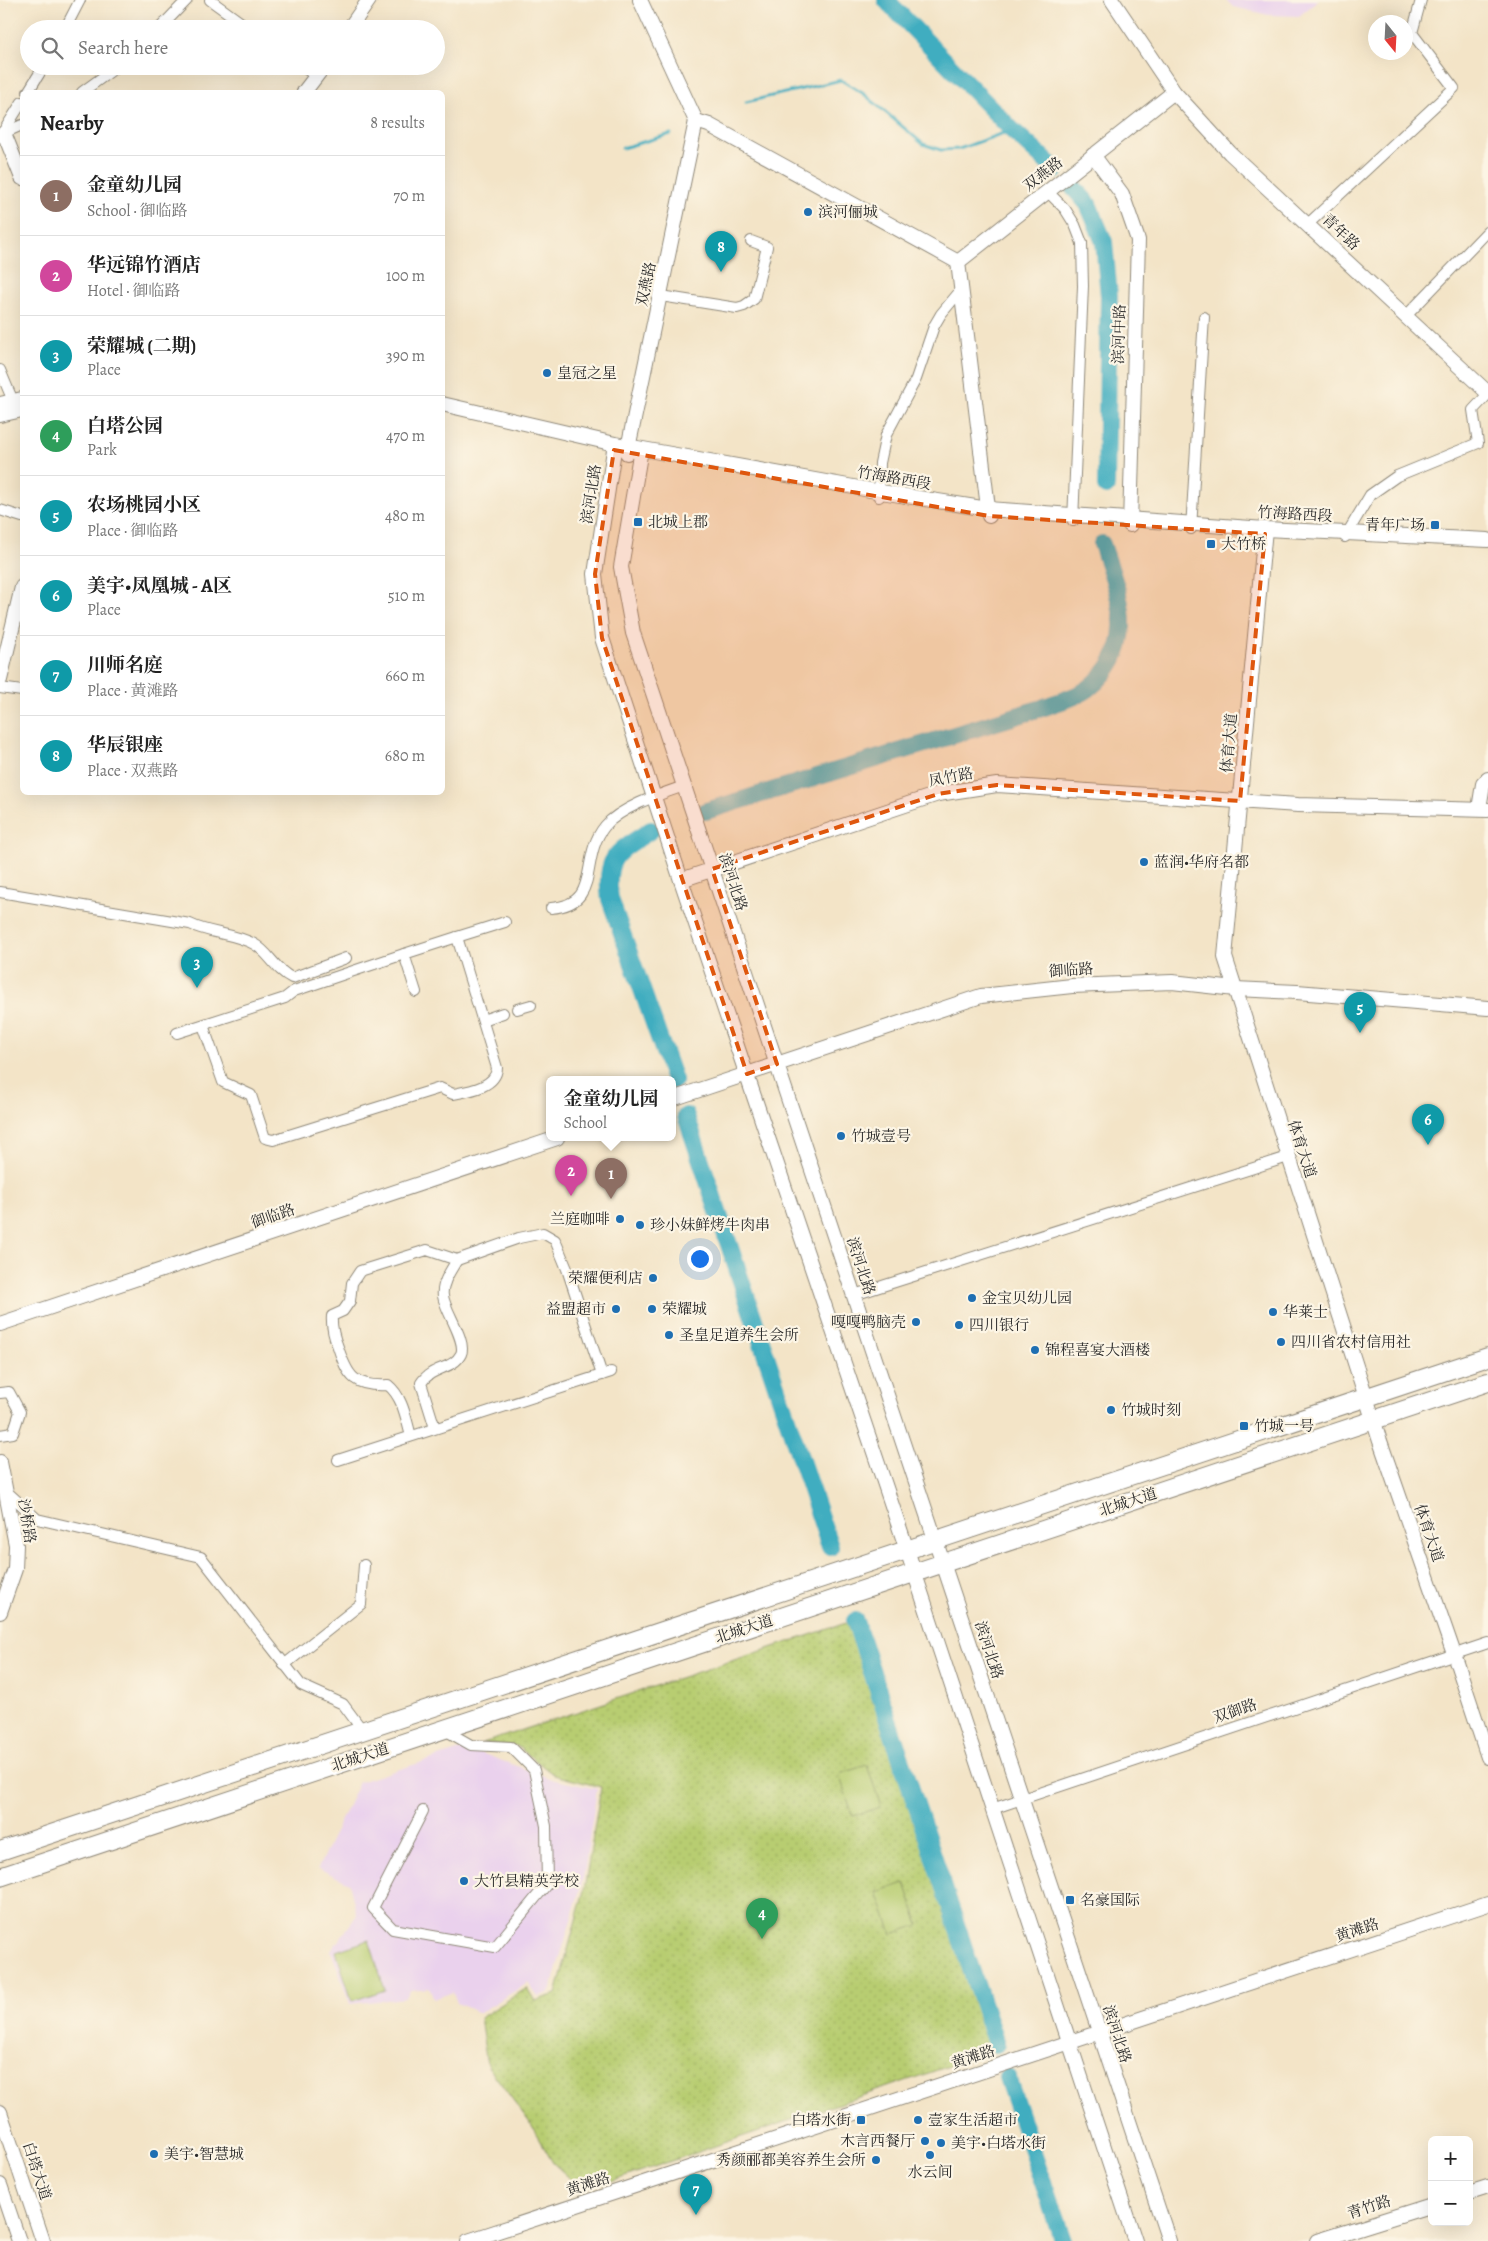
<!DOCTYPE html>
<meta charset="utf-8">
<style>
:root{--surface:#fff;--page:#f2f2f2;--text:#222;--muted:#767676;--line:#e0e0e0;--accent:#db2777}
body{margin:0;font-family:Alegreya,"Noto Serif SC",serif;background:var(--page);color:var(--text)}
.controls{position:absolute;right:15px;bottom:15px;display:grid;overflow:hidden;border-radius:8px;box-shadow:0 5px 20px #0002}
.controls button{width:45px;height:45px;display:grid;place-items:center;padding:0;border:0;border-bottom:1px solid var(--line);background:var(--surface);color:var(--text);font:25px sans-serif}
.compass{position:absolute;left:1368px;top:15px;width:45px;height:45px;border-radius:50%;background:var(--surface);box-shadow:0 5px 20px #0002;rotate:162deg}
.you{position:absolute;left:699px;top:1258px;width:18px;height:18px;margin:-12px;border:4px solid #fff;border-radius:50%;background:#1a73e8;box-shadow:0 0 0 8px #1a73e833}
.badge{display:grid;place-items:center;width:32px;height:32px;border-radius:50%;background:var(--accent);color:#fff;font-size:16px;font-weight:700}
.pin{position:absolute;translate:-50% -41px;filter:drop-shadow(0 1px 2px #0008)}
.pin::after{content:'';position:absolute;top:26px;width:18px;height:15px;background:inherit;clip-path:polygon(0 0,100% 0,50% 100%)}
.popup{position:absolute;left:546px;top:1076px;width:130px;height:65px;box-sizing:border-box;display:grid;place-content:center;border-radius:8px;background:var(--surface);filter:drop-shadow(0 1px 4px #0005);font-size:16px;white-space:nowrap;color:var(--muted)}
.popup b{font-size:19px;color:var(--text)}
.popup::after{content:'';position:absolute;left:50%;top:100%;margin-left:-10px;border:10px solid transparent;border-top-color:var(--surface)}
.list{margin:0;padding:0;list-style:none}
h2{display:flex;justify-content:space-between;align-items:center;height:65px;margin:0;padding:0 20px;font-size:21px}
h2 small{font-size:16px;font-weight:400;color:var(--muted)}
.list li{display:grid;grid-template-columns:32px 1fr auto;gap:15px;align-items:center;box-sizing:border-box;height:80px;padding:0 20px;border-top:1px solid var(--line)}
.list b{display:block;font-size:19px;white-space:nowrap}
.list p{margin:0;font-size:16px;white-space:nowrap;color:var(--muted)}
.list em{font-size:16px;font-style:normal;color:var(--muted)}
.icon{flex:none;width:28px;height:28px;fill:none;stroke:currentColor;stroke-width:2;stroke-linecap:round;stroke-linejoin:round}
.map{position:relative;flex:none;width:1488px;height:2241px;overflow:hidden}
.search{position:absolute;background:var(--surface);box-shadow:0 5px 20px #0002;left:20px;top:20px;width:425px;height:55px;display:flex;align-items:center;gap:12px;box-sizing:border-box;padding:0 18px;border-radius:28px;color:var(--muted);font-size:19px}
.panel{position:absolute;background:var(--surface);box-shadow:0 5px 20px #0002;left:20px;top:90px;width:425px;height:705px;border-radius:8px}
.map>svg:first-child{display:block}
</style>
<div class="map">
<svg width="1488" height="2241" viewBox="0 0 1488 2241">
<defs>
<pattern id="green-dots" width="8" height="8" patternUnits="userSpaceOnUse" patternTransform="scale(1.25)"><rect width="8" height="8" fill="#b8cd71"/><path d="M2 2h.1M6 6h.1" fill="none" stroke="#9eb062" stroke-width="1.8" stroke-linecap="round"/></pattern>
</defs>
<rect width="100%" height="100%" fill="#fcf5e5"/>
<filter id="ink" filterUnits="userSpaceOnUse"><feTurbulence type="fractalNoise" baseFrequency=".02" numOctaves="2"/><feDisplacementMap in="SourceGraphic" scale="10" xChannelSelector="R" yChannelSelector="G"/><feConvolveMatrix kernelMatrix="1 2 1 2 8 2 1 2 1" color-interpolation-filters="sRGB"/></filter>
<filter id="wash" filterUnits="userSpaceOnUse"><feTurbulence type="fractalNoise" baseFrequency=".0096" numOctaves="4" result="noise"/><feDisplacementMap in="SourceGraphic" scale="20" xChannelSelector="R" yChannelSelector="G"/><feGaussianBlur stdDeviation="1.12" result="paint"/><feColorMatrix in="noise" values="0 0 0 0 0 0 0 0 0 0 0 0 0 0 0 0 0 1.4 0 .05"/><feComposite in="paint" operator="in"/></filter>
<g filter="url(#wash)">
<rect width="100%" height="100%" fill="#f3e4c7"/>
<!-- built -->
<g fill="#ead1ed">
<polygon points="1226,0 1319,0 1299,16 1268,15 1233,7"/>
<polygon points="467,1748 555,1780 597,1789 583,1879 550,1992 538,1997 528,1983 479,2013 457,2003 453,1992 434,1999 429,1988 411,1990 405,1998 350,2004 331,1951 357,1915 349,1883 318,1868 359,1782"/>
</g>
<!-- green -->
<polygon fill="url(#green-dots)" stroke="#727c4e" points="849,1622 990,2052 607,2183 575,2183 553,2163 530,2123 487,2065 480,2018 527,1988 535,2001 556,1994 584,1890 601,1787 554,1775 517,1746 483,1743"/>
<!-- pitch -->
<g fill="#b8cd71" stroke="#727c4e">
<polygon points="867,1765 881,1807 853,1816 839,1774"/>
<polygon points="905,1883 919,1925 892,1934 877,1892"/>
<polygon points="369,1940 385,1990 352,2001 336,1951"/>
</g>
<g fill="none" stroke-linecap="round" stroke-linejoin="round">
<!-- stream -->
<g stroke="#41adc0" stroke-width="3">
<polyline points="746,102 841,80 864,94 923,144 941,150 959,149 1012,130"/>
<polyline points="622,148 671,134"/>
</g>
<!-- river -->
<g stroke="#41adc0" stroke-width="18">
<polyline points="886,0 1012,130 1056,170"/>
<polyline points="1073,187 1088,204 1104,242 1109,296 1106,486"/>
<path d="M706,811l336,-103c14,-6 34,-10 46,-19 54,-43 32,-91 14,-145"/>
<path d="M651,830c-33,22 -47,25 -41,69l64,181"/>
<polyline points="686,1116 830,1547"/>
<polyline points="855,1621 996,2044"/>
<polyline points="1007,2077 1063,2241"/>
</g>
</g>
</g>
<g filter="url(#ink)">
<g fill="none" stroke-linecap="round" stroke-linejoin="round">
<defs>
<g id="street">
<polyline points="210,0 250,29"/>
<polyline points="65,29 80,0"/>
<polyline points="159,29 187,0"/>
<polyline points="302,66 317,77"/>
<polyline points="28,92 44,66"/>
<polyline points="82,92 118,66"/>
<polyline points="4,133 22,125"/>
<polyline points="0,137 22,102"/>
<polyline points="1047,191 1065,209 1075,225 1082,243 1083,286 1073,521"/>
<polyline points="1308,224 1454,88 1412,33 1421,0"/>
<polyline points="661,296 737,308 744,306 754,299 767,247 751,241"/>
<polyline points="1406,316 1488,231"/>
<polyline points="0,370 13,401"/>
<polyline points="879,497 880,463 886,435 916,379 934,326 941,314 961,290"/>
<polyline points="0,510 22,517"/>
<polyline points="1191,529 1204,317"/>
<polyline points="1345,537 1370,495 1397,476 1478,443 1473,410 1488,394"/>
<polyline points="0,688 22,691"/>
<path d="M0,892l190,32c20,10 44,9 64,20 15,8 21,26 38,34l54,-20"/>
<path d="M551,908c52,-4 27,-49 54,-82 16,-19 56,-32 79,-40"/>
<polyline points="457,937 505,922"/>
<polyline points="517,1009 531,1005"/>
<polyline points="483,1020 503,1013"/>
<path d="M203,1025l20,57 28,13 14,43 8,2 167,-52 13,6c16,-3 43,-7 44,-26l-40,-131 -53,17 12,38"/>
<polyline points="177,1033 285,998 294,991 404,954"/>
<polyline points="854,1295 1288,1157"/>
<polyline points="0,1393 9,1392 20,1412 13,1433 0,1435"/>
<path d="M435,1428l-14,-45c11,-17 32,-13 40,-29 6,-13 -16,-43 -18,-58 -2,-12 8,-26 14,-36"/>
<path d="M411,1436c-5,-17 -8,-39 -23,-51 -33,2 -40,-7 -50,-38 -4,-10 -7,-19 -6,-31l11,-5 7,-10 2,-18 8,-12 67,-21 30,10 62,-22 24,-5 12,7 12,29 35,106"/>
<polyline points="338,1460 611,1372"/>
<polyline points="6,1491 37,1519 201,1557 301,1685 343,1704 363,1731"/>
<polyline points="284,1665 361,1604 364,1565"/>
<polyline points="992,1809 1488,1643"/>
<polyline points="423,1811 373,1908 393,1929 495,1947 547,1884 546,1826 534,1770 511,1747 471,1745 443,1729"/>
</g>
<g id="secondary">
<polyline points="1112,0 1174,92 1230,153 1488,393"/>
<polyline points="349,29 369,0"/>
<polyline points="304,92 324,66"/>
<polyline points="696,121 709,125 958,262"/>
<polyline points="4,133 22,178"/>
<polyline points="1093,155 1122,194 1138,240 1130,525"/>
<polyline points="958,262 1174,92"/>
<polyline points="958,262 989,516"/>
<polyline points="0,404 22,399"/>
<polyline points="442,404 615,444 881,492 988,509 1265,529 1488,540"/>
<polyline points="0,415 22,410"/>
<polyline points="629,446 614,450 595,574 602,638 681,880 907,1550 1135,2241"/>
<polyline points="629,446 640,455 621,567 633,633 1169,2241"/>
<polyline points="627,453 696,121 640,0"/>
<polyline points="1265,529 1225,957 1380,1441 1454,1654 1488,1757"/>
<polyline points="0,680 22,587"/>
<polyline points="1479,809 1483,784 1488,779"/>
<polyline points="681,880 938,794 997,785 1298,805 1488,810"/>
<polyline points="672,1099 981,996 1072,986 1172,982 1235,989 1297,992 1488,1008"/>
<polyline points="0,1324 557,1138"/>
<polyline points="0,1462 16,1545 15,1569 0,1612"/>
<polyline points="0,2112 43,2241"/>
<polyline points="0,2185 19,2241"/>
<polyline points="1469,2193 1488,2187"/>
<polyline points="468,2241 1488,1904"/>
<polyline points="1317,2241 1432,2205"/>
</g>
<g id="highway">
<polyline points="0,1851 1488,1357"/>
<polyline points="0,1877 1488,1382"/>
</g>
</defs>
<!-- street casing -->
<use href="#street" stroke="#8f8879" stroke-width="12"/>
<!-- secondary casing -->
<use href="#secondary" stroke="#8f8879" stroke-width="16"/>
<!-- highway casing -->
<use href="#highway" stroke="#8f8879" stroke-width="20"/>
<!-- street -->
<use href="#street" stroke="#fff" stroke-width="10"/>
<!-- secondary -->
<use href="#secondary" stroke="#fff" stroke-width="14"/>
<!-- highway -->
<use href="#highway" stroke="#fff" stroke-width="18"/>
</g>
</g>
<!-- marked area -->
<path fill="#df570e" fill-opacity="0.2" stroke="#df570e" stroke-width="4" stroke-dasharray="10 6" stroke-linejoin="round" d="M614,450l375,66 276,18 -25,267 -243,-16 -59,9 -226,75 65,195 -30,10 -145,-436 -7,-64z"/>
<!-- markers -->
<g fill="#1f6fb2" stroke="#fcf5e5" stroke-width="2">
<circle cx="808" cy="212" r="5"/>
<circle cx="547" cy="373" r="5"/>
<rect x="633" y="517" width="10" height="10" rx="2.5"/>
<rect x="1430" y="520" width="10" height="10" rx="2.5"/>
<rect x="1206" y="539" width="10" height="10" rx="2.5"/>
<circle cx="1144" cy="862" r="5"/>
<circle cx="841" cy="1136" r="5"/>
<circle cx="620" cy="1219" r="5"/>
<circle cx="640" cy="1225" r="5"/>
<circle cx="653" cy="1278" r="5"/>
<circle cx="972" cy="1298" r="5"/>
<circle cx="616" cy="1309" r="5"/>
<circle cx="652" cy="1309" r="5"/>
<circle cx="1273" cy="1312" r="5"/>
<circle cx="916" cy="1322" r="5"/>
<circle cx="959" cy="1325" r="5"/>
<circle cx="669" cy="1335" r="5"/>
<circle cx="1281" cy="1342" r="5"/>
<circle cx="1035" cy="1350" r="5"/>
<circle cx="1111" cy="1410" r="5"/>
<rect x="1239" y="1421" width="10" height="10" rx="2.5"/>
<circle cx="464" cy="1881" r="5"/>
<rect x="1065" y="1895" width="10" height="10" rx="2.5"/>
<rect x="856" y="2115" width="10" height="10" rx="2.5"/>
<circle cx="918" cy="2120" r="5"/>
<circle cx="925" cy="2141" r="5"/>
<circle cx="941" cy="2143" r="5"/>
<circle cx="154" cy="2154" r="5"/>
<circle cx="930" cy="2155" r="5"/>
<circle cx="876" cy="2160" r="5"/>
</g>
<g text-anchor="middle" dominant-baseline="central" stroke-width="4.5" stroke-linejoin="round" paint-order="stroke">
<!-- street labels -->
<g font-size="15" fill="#2b2b2b" stroke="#fcf5e5">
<text transform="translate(1043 174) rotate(-38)">双燕路</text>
<text transform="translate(1341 232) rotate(43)">青年路</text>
<text transform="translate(646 284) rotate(-78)">双燕路</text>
<text transform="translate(1119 334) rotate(-88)">滨河中路</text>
<text transform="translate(894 478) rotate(10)">竹海路西段</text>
<text transform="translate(591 494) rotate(-81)">滨河北路</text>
<text transform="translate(1295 514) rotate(3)">竹海路西段</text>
<text transform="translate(1229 743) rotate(-85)">体育大道</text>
<text transform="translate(951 777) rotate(-11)">凤竹路</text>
<text transform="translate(733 882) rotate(72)">滨河北路</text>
<text transform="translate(1071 970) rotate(-4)">御临路</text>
<text transform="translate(1302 1149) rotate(72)">体育大道</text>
<text transform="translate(273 1216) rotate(-19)">御临路</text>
<text transform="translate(861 1266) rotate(72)">滨河北路</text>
<text transform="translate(1128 1502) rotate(-18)">北城大道</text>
<text transform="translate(27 1521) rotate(81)">沙桥路</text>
<text transform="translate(1429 1533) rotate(71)">体育大道</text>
<text transform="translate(744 1629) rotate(-18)">北城大道</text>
<text transform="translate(989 1650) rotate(72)">滨河北路</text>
<text transform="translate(1235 1711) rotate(-19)">双御路</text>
<text transform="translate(360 1757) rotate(-18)">北城大道</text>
<text transform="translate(1357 1930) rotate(-18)">黄滩路</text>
<text transform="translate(1117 2034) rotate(72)">滨河北路</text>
<text transform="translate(973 2057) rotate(-18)">黄滩路</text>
<text transform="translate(37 2171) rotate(72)">白塔大道</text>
<text transform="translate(588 2184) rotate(-18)">黄滩路</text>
<text transform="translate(1369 2207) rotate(-18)">青竹路</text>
</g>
<!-- poi labels -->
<g font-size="15" fill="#2b2b2b" stroke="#fcf5e5" text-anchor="start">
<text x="818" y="212">滨河俪城</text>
<text x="557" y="373">皇冠之星</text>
<text x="648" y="522">北城上郡</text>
<text x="1425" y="525" text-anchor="end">青年广场</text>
<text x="1221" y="544">大竹桥</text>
<text x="1154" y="862">蓝润•华府名都</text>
<text x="851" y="1136">竹城壹号</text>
<text x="610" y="1219" text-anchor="end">兰庭咖啡</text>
<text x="650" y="1225">珍小妹鲜烤牛肉串</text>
<text x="643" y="1278" text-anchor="end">荣耀便利店</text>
<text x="982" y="1298">金宝贝幼儿园</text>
<text x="606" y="1309" text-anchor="end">益盟超市</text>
<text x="662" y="1309">荣耀城</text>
<text x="1283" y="1312">华莱士</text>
<text x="906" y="1322" text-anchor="end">嘎嘎鸭脑壳</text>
<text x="969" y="1325">四川银行</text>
<text x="679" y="1335">圣皇足道养生会所</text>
<text x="1291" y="1342">四川省农村信用社</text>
<text x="1045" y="1350">锦程喜宴大酒楼</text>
<text x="1121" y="1410">竹城时刻</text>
<text x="1254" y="1426">竹城一号</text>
<text x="474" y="1881">大竹县精英学校</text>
<text x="1080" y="1900">名豪国际</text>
<text x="851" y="2120" text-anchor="end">白塔水街</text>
<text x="928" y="2120">壹家生活超市</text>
<text x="915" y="2141" text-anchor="end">木言西餐厅</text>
<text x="951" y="2143">美宇•白塔水街</text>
<text x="164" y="2154">美宇•智慧城</text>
<text x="866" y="2160" text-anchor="end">秀颜郦都美容养生会所</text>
<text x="930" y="2172" text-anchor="middle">水云间</text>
</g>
</g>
</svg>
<div class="controls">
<button>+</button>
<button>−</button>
</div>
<svg class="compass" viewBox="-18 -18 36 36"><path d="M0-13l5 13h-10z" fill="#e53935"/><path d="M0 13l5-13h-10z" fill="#767676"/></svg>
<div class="you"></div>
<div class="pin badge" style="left:611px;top:1199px;background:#8d6e63">1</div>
<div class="popup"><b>金童幼儿园</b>School</div>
<div class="pin badge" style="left:571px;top:1196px;background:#d1479c">2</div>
<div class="pin badge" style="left:197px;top:988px;background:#0f9aa8">3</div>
<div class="pin badge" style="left:762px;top:1939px;background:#2e9e5b">4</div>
<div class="pin badge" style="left:1360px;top:1033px;background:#0f9aa8">5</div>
<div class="pin badge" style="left:1428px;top:1145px;background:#0f9aa8">6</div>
<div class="pin badge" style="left:696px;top:2215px;background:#0f9aa8">7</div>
<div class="pin badge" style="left:721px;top:272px;background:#0f9aa8">8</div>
<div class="search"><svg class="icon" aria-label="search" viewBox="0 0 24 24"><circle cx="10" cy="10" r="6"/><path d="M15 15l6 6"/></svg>Search here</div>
<section class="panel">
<h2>Nearby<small>8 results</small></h2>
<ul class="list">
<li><span class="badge" style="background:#8d6e63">1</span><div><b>金童幼儿园</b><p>School · 御临路</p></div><em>70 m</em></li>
<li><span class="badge" style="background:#d1479c">2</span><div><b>华远锦竹酒店</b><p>Hotel · 御临路</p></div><em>100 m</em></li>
<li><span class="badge" style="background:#0f9aa8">3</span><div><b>荣耀城 (二期)</b><p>Place</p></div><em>390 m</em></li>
<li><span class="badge" style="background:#2e9e5b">4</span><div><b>白塔公园</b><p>Park</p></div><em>470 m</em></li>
<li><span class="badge" style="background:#0f9aa8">5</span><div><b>农场桃园小区</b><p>Place · 御临路</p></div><em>480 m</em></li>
<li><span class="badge" style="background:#0f9aa8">6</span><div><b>美宇•凤凰城 - A区</b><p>Place</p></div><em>510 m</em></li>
<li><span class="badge" style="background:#0f9aa8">7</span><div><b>川师名庭</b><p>Place · 黄滩路</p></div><em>660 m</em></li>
<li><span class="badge" style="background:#0f9aa8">8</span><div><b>华辰银座</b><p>Place · 双燕路</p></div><em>680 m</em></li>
</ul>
</section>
</div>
